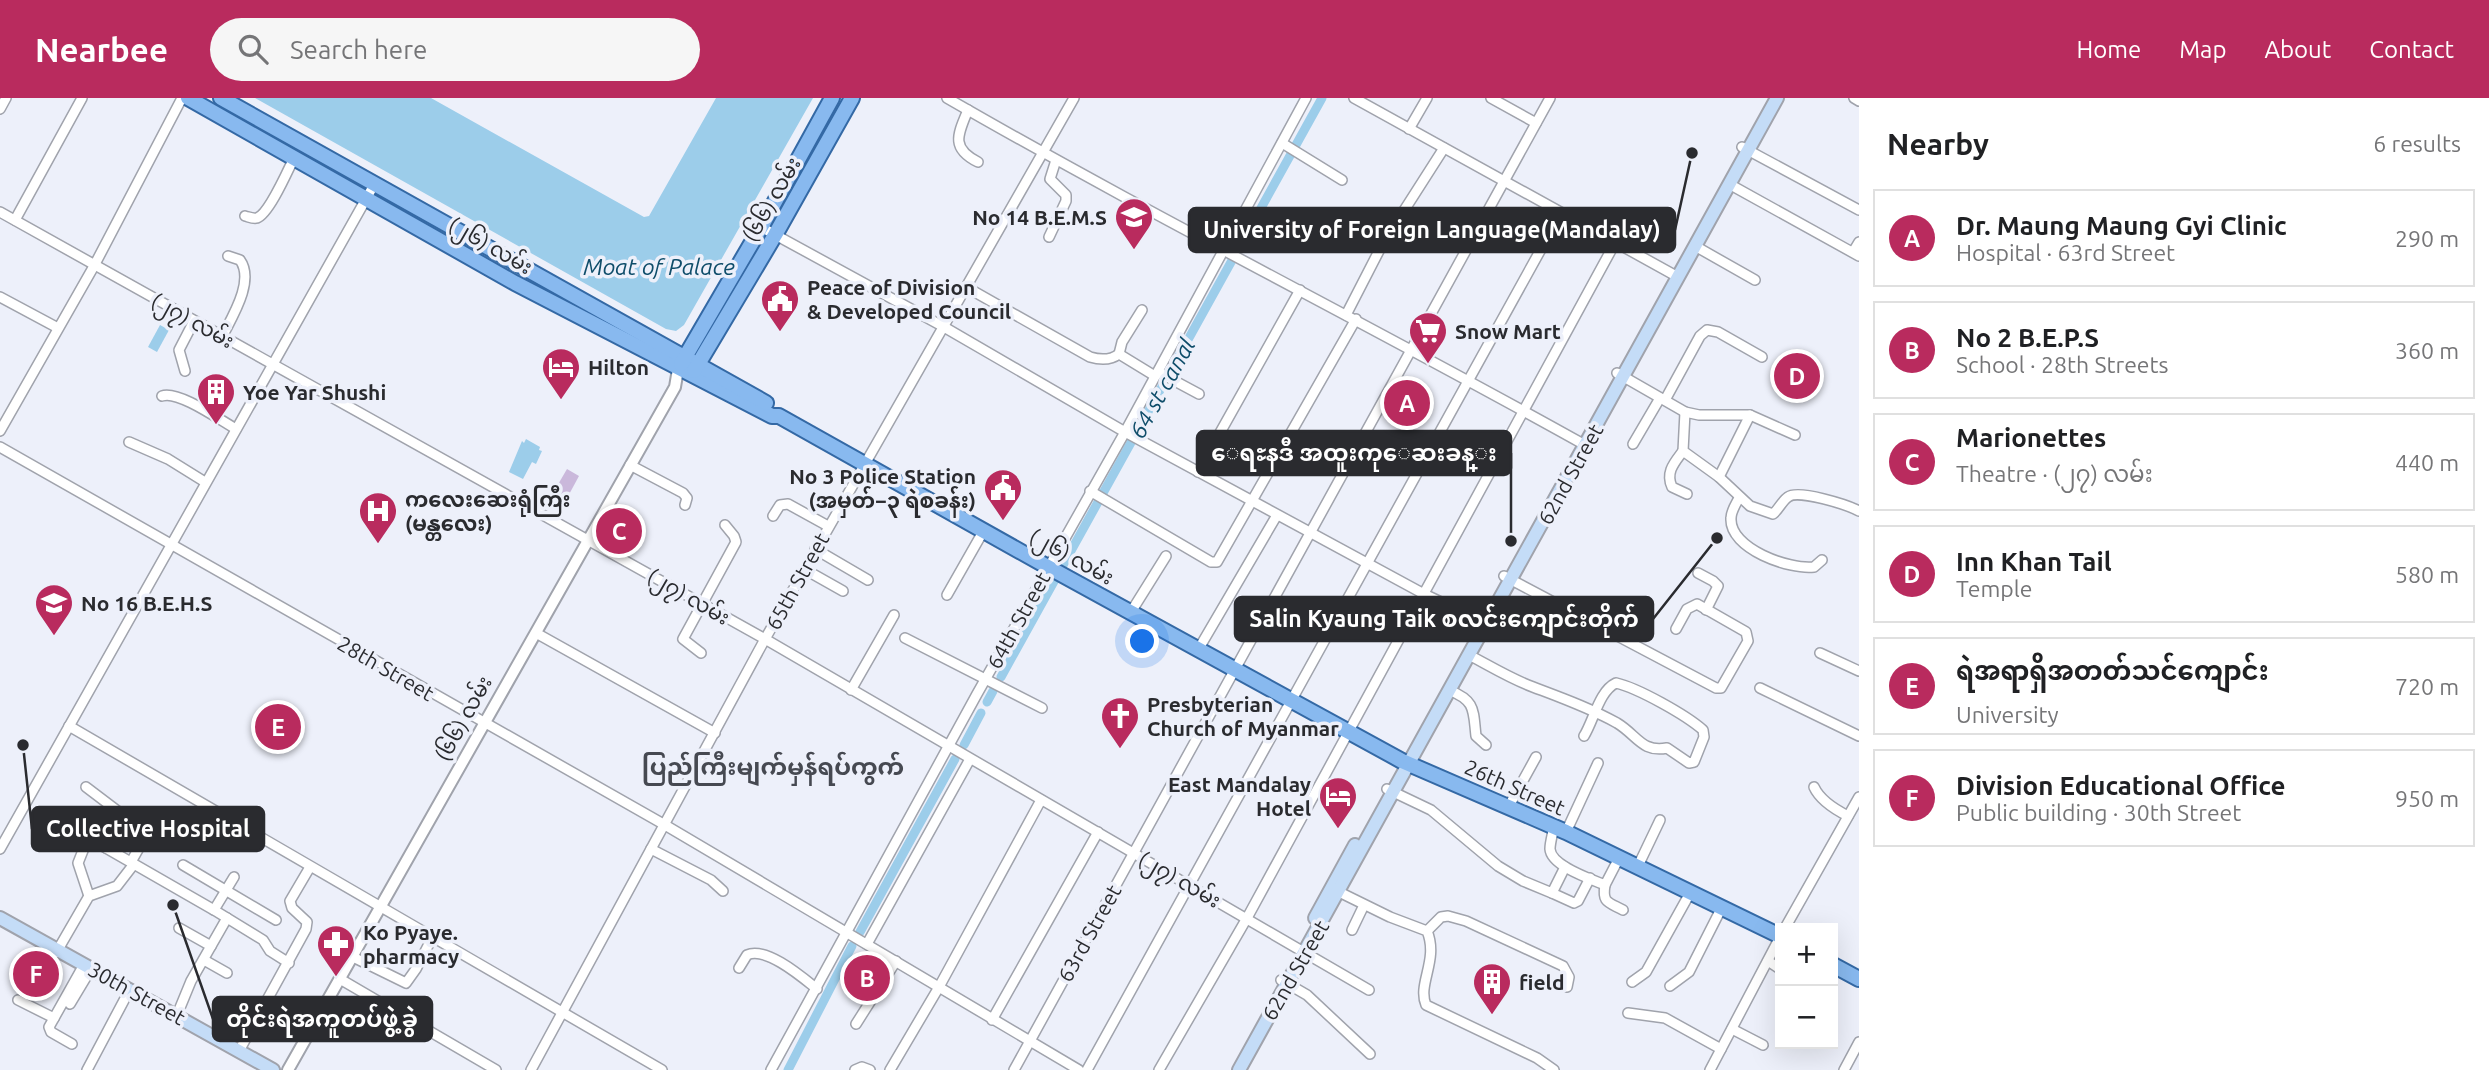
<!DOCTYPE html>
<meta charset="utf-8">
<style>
:root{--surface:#fff;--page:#f6f6f6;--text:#202124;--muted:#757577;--line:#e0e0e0;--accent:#b92b5e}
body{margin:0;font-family:Ubuntu,"Noto Sans Myanmar",sans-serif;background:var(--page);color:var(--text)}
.controls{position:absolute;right:21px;bottom:21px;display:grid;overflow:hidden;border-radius:0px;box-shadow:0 7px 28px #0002}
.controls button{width:63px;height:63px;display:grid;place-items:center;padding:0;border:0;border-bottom:2px solid var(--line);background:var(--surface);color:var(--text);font:35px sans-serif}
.you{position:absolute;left:1143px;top:544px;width:24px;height:24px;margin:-18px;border:5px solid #fff;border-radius:50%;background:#1a73e8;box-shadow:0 0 0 10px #1a73e833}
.badge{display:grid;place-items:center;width:46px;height:46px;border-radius:50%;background:var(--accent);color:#fff;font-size:23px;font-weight:700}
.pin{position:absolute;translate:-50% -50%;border:4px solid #fff;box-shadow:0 2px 7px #0006}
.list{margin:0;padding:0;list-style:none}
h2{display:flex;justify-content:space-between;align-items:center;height:91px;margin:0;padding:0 28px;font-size:30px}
h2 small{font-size:23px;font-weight:400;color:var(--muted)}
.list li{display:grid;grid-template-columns:46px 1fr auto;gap:21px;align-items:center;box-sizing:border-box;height:98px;margin:0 14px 14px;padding:0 14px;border:2px solid var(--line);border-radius:0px}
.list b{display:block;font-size:26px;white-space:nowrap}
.list p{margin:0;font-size:23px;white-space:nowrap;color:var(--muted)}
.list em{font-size:23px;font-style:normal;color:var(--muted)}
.icon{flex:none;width:38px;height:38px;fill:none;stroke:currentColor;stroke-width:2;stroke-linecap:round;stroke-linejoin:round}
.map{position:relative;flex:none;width:1859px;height:972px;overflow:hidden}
header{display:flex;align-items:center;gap:42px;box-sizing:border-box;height:98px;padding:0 35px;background:var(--accent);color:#fff}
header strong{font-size:33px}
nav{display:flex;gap:38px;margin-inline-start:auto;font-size:24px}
.search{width:490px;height:63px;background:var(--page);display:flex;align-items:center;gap:18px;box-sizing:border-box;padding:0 24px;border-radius:38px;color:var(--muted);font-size:26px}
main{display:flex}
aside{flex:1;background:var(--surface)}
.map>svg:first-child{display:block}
</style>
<header>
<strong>Nearbee</strong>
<div class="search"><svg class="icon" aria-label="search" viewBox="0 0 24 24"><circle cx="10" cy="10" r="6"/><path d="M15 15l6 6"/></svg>Search here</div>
<nav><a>Home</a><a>Map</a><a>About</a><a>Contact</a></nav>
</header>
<main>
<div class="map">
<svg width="1859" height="972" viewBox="0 0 1859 972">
<rect width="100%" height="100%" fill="#edf0fa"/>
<!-- green -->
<polygon fill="#cab8db" points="567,371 579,378 566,402 553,395"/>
<!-- water -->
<g fill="#9ccdea">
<polygon points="255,0 431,0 644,119 649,118 716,0 813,0 684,227 676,233 666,231"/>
<polygon points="160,227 169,232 157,254 148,249"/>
<polygon points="526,341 540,349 539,352 542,353 536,366 532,364 523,381 509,374 522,343 524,345"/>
</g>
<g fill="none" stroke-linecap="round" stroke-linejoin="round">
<!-- canal -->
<g stroke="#9ccdea" stroke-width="9">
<polyline points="1001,579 1322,0"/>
<polyline points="987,604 993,593"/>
<polyline points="964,647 981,615"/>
<polyline points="860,834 955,661"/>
<polyline points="788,972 852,848"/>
</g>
<defs>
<g id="minor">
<path d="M947,0c210,121 427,229 638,347"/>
<polyline points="1354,0 1678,179"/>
<polyline points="1491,0 1536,25"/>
<polyline points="1854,0 1859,3"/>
<polyline points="0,11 6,0"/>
<path d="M968,12c-10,24 -18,38 10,52"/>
<polyline points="1409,31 1427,0"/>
<polyline points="1282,45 1342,82"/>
<polyline points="1742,49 1859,112"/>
<polyline points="1729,86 1859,158"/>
<polyline points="0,114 765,541 1369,892"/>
<path d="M245,118c4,1 8,3 12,2 12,-4 31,-48 37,-60"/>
<polyline points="15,122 82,0"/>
<polyline points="761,129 944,229 1125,334 1424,496 1487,526"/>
<polyline points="1049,139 1066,103 1066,97 1050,81 1056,62"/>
<polyline points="1695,148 1755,182"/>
<polyline points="1853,154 1859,144"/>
<path d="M966,189l124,70c10,3 21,3 29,-3l36,22"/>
<polyline points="0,199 58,230"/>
<polyline points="1346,217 1382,147 1444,50"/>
<path d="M222,239c10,-20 33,-56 18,-77l-12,-4"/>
<polyline points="1119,256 1122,244 1142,212"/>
<polyline points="185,273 179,252 194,223"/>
<polyline points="1158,274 1199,296"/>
<polyline points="1617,275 1685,314 1699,317 1750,317 1795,337"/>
<path d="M162,298c16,-6 58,24 74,33"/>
<polyline points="1665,302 1700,238 1707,232 1718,234 1762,259"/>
<path d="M1685,314l-2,39 36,26 31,29 23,8c6,-5 9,-13 15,-17 10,-8 60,8 71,14"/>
<polyline points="0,333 94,168 182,0"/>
<polyline points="129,344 168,361 205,384"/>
<polyline points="1633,346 1660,300"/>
<polyline points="0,349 665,727 1079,972"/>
<path d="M1683,353c-8,11 -18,21 -11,36l15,7"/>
<polyline points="630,367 683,395 687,400 685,407"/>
<polyline points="1198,374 1300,192"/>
<polyline points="1719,379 1750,317"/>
<polyline points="1090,393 1211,464 1217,464 1356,221"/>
<path d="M1739,400c-3,6 -8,13 -8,20 -2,31 59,52 83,49l8,-7"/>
<polyline points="773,418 780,407 788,406 828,428"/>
<polyline points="815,451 868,482"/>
<polyline points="804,471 843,493"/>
<polyline points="1698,475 1713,483 1718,488 1706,512"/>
<polyline points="1504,478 1716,590 1721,590 1748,543 1746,534 1697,506 1687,511 1676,531"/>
<polyline points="947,497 984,432"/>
<polyline points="1131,514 1166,458"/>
<polyline points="536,535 715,635"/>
<polyline points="905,540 1042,610"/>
<polyline points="1198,552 1277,417"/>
<polyline points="701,555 683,541 736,444 734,438 725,427"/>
<polyline points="1820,555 1859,573"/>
<path d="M1469,557c21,11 42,24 64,32 29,11 57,21 84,36 20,12 25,30 50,25l22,15 5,-1 10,-25 -1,-7c-17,-15 -65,-42 -87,-47 -17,8 -22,37 -32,53"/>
<polyline points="1760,590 1859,638"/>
<polyline points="851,592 894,517"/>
<path d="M1449,592c27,11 24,20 27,46l10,9"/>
<polyline points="69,628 662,972"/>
<polyline points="86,689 144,733 144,741 131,764"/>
<path d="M1814,689c6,13 22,23 34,29"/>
<polyline points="1387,691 1431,712 1498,768 1523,783 1552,795 1565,769"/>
<polyline points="1509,708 1536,659"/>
<path d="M1554,728c-1,7 -4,16 -4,23 1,17 41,30 55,36l14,-27"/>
<polyline points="73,731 214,812 263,842 270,853 289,865"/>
<polyline points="1566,734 1598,665"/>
<polyline points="88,740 78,765 89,798"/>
<polyline points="106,750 124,717"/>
<polyline points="0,751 375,85"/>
<polyline points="651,751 711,782 723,793"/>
<polyline points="183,767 276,822"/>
<polyline points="1638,768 1660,722"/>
<path d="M1605,787c-3,18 3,17 18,25"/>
<path d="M1333,791l57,28 37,14c12,29 -10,53 -1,74l111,53 17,12"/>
<polyline points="1552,795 1574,805 1578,803 1590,780"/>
<polyline points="214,812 234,779"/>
<polyline points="179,830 211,848"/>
<polyline points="1785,830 1859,699"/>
<polyline points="1352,832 1364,807"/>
<polyline points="1427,833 1441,819 1448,818 1466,823 1563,868 1569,879 1567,889"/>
<polyline points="867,846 970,661"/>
<polyline points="56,855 89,798 117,788 134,766"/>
<polyline points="353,859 406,885 416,871 432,840"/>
<polyline points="204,862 227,875"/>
<polyline points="1768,863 1780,871"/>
<path d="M739,870l8,-13c19,-9 55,22 70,34"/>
<polyline points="340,881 496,972"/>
<polyline points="1281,882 1307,897 1370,956"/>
<polyline points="1632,884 1646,874 1690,795"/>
<polyline points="1670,888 1689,874 1722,809"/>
<polyline points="18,902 54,920"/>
<polyline points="70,906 88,876"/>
<polyline points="1628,915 1665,920 1721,951"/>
<polyline points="177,917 191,883 227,820"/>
<polyline points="992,922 1098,734"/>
<polyline points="856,926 896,863"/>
<polyline points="1732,931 1763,947"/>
<polyline points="72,946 51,934 49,929 81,872"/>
<polyline points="239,953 306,831 307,824 292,810 290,803 310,769"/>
<polyline points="87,972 130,891"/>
<polyline points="531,972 765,541 1074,0"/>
<polyline points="771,972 977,596 1125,334 1306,0"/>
<polyline points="855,972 862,969 870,972"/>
<polyline points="890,972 939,889 1041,702"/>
<polyline points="1014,972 1550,0"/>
<polyline points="1087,972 1561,115"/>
<polyline points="1159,972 1247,820 1615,145"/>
<polyline points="1710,972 1780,839"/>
<polyline points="1844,972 1859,944"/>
</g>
<polyline id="tertiary" points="288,972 675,289 678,271"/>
<g id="secondary">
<polyline points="0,820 273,972"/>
<polyline points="1315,820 1355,747"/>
<polyline points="1239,972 1777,0"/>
</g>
<g id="primary">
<polyline points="188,0 515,185 772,318 779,318 1048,469 1402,663 1566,734 1780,838"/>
<polyline points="221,0 766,305"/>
<polyline points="681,266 761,129 832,0"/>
<polyline points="694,273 775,137 852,0"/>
<polyline points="1833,867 1859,881"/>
</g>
</defs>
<!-- minor casing -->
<use href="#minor" stroke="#a0a3ac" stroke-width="12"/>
<!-- tertiary casing -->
<use href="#tertiary" stroke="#a0a3ac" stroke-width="14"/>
<!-- secondary casing -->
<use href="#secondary" stroke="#a0a3ac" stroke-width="16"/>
<!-- primary casing -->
<use href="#primary" stroke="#3469a5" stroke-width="18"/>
<!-- minor -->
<use href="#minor" stroke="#fff" stroke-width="9"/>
<!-- tertiary -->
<use href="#tertiary" stroke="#fff" stroke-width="10"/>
<!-- secondary -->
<use href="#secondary" stroke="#c4dcf7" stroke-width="12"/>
<!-- primary -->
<use href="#primary" stroke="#88b9ef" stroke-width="14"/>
</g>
<!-- icons -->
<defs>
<symbol id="school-pin" viewBox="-11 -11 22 30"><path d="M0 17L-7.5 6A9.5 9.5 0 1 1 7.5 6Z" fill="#b92b5e" stroke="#edf0fa"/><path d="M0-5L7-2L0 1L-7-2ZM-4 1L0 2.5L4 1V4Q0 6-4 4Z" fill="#fff"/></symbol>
<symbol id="civic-pin" viewBox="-11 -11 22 30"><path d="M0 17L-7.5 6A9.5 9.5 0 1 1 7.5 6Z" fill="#b92b5e" stroke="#edf0fa"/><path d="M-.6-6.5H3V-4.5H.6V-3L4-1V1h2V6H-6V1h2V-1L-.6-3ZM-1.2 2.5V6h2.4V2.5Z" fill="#fff"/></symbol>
<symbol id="supermarket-pin" viewBox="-11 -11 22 30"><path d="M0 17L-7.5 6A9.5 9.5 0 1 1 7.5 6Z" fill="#b92b5e" stroke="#edf0fa"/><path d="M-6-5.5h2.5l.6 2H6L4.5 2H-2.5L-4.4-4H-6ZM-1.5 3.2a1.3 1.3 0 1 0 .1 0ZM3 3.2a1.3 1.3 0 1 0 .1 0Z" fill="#fff"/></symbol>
<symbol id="hotel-pin" viewBox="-11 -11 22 30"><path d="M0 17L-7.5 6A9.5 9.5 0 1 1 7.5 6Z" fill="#b92b5e" stroke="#edf0fa"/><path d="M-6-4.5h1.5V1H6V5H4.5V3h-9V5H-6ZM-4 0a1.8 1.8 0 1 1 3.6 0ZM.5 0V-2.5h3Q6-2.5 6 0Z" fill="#fff"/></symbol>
<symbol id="building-pin" viewBox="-11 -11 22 30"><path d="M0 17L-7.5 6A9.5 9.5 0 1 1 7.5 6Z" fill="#b92b5e" stroke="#edf0fa"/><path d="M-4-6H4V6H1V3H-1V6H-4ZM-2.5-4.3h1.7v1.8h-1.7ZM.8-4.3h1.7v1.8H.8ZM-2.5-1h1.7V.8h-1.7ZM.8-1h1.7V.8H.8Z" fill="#fff"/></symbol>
<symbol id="hospital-pin" viewBox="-11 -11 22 30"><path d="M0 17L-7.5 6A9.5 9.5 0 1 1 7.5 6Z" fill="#b92b5e" stroke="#edf0fa"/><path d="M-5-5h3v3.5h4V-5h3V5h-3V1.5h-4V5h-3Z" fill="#fff"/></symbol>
<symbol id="church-pin" viewBox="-11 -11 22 30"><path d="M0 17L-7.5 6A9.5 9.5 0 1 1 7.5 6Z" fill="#b92b5e" stroke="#edf0fa"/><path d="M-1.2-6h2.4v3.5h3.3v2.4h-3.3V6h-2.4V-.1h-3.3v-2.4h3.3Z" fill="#fff"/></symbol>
<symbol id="pharmacy-pin" viewBox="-11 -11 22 30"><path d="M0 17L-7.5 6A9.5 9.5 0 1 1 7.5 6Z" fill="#b92b5e" stroke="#edf0fa"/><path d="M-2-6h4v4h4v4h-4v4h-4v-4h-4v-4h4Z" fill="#fff"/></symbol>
</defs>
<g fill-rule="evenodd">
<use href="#school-pin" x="1112" y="97" width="44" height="60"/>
<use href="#civic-pin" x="758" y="179" width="44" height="60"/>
<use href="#supermarket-pin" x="1406" y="211" width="44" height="60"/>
<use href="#hotel-pin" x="539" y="247" width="44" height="60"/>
<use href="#building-pin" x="194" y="272" width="44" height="60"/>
<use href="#civic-pin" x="981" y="368" width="44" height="60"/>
<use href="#hospital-pin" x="356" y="391" width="44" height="60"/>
<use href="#school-pin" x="32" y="483" width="44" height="60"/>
<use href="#church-pin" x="1098" y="596" width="44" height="60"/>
<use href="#hotel-pin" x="1316" y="676" width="44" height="60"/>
<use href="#pharmacy-pin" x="314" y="824" width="44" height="60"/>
<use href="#building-pin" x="1470" y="862" width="44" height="60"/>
</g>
<g text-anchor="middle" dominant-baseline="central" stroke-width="7" stroke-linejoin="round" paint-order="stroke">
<!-- street labels -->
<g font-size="21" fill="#2a2b2f" stroke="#edf0fa">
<text transform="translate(771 101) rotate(-60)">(၆၆) လမ်း</text>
<text transform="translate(491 147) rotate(30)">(၂၆) လမ်း</text>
<text transform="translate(193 222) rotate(29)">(၂၇) လမ်း</text>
<text transform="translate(1570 376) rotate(-61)">62nd Street</text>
<text transform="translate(1072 458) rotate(29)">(၂၆) လမ်း</text>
<text transform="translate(797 483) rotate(-61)">65th Street</text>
<text transform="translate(689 498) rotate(30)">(၂၇) လမ်း</text>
<text transform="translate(1018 522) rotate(-61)">64th Street</text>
<text transform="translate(386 570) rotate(30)">28th Street</text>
<text transform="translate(463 620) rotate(-61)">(၆၆) လမ်း</text>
<text transform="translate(1515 689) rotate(24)">26th Street</text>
<text transform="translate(1180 781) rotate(30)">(၂၇) လမ်း</text>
<text transform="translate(1089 835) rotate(-61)">63rd Street</text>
<text transform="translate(1295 872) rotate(-60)">62nd Street</text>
<text transform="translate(137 895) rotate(29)">30th Street</text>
</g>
<!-- poi labels -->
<g font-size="21" font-weight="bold" fill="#2a2b2f" stroke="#edf0fa" text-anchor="start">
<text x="1107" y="119" text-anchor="end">No 14 B.E.M.S</text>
<text x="807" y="189">Peace of Division<tspan x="807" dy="24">&amp; Developed Council</tspan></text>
<text x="1455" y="233">Snow Mart</text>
<text x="588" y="269">Hilton</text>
<text x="243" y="294">Yoe Yar Shushi</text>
<text x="976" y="378" text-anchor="end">No 3 Police Station<tspan x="976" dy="24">(အမှတ်−၃ ရဲစခန်း)</tspan></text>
<text x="405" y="401">ကလေးဆေးရုံကြီး<tspan x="405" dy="24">(မန္တလေး)</tspan></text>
<text x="81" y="505">No 16 B.E.H.S</text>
<text x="1147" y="606">Presbyterian<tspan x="1147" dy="24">Church of Myanmar</tspan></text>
<text x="1311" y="686" text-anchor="end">East Mandalay<tspan x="1311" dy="24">Hotel</tspan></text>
<text x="363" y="834">Ko Pyaye.<tspan x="363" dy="24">pharmacy</tspan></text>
<text x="1519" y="884">field</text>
</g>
<!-- water labels -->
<g font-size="23" font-style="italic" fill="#0f4d6a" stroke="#edf0fa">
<text x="659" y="168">Moat of Palace</text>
<text transform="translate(1162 290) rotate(-61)">64 st canal</text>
</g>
<!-- quarter labels -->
<g font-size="24" font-weight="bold" fill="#464951" stroke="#edf0fa">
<text x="773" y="668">ပြည်ကြီးမျက်မှန်ရပ်ကွက်</text>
</g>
</g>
<!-- callouts -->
<path fill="none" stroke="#2a2b2f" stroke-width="2.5" d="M1692 55L1675 132M1511 443L1511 355M1717 440L1653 521M23 647L32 731M173 807L213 921"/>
<g fill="#2a2b2f" stroke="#edf0fa" stroke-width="2.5">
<circle cx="1692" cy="55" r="7"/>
<circle cx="1511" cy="443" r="7"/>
<circle cx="1717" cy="440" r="7"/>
<circle cx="23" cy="647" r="7"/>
<circle cx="173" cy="807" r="7"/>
</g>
<g fill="#2a2b2f" stroke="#2a2b2f" stroke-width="2.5">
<rect x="1189" y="110" width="486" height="44" rx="7"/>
<rect x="1197" y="333" width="314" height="44" rx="7"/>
<rect x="1235" y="499" width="418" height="44" rx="7"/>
<rect x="32" y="709" width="232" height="44" rx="7"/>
<rect x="213" y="899" width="219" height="44" rx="7"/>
</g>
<g font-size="23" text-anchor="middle" font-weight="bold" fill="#fff">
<text x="1432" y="140">University of Foreign Language(Mandalay)</text>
<text x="1354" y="363">ေရႊနဒီ အထူးကုေဆးခန္း</text>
<text x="1444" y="529">Salin Kyaung Taik စလင်းကျောင်းတိုက်</text>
<text x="148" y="739">Collective Hospital</text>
<text x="322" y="929">တိုင်းရဲအကူတပ်ဖွဲ့ခွဲ</text>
</g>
</svg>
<div class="controls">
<button>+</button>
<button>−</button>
</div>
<div class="you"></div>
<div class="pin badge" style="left:1407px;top:305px">A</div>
<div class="pin badge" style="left:867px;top:880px">B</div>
<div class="pin badge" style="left:619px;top:433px">C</div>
<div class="pin badge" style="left:1797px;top:278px">D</div>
<div class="pin badge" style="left:278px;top:629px">E</div>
<div class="pin badge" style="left:36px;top:876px">F</div>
</div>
<aside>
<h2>Nearby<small>6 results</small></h2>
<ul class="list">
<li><span class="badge">A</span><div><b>Dr. Maung Maung Gyi Clinic</b><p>Hospital · 63rd Street</p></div><em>290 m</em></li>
<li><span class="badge">B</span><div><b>No 2 B.E.P.S</b><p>School · 28th Streets</p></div><em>360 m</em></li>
<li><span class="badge">C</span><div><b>Marionettes</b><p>Theatre · (၂၇) လမ်း</p></div><em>440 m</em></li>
<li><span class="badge">D</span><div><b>Inn Khan Tail</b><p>Temple</p></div><em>580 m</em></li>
<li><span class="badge">E</span><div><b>ရဲအရာရှိအတတ်သင်ကျောင်း</b><p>University</p></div><em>720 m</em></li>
<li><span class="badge">F</span><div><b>Division Educational Office</b><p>Public building · 30th Street</p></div><em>950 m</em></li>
</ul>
</aside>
</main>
